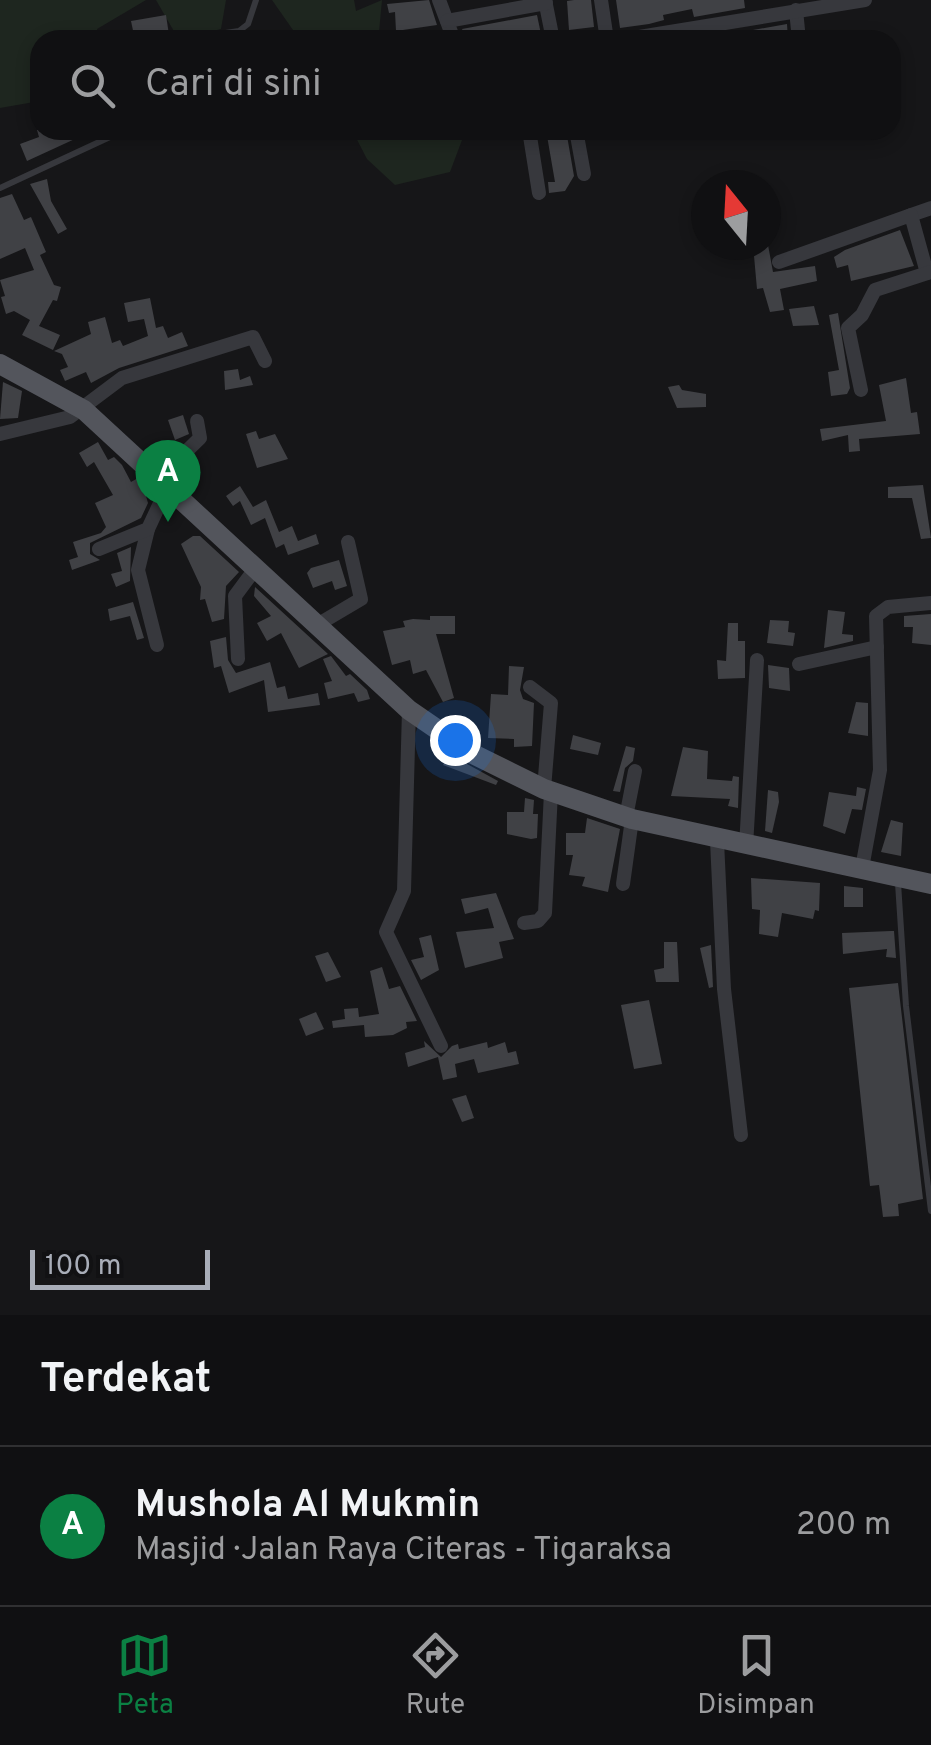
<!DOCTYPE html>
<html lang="id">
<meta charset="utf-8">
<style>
:root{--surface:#101012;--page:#1e1e20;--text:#f1f3f6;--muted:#9c9d9f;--line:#303032;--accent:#0b8043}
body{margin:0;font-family:Overpass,sans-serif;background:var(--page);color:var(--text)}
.compass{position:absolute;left:691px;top:170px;width:90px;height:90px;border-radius:50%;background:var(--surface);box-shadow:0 5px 15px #0003;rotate:342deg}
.scale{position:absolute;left:30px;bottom:25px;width:180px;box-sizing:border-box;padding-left:10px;border:5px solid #a8adb8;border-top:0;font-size:28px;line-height:35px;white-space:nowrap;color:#a8adb8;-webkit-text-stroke:8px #111113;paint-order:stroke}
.you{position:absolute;left:455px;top:740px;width:35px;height:35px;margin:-25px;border:8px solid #fff;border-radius:50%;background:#1a73e8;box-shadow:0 0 0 15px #1a73e833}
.badge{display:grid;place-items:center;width:65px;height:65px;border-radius:50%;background:var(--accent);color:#fff;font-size:32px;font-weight:700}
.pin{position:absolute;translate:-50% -82px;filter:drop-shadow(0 2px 5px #0008)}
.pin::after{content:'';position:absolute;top:52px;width:35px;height:30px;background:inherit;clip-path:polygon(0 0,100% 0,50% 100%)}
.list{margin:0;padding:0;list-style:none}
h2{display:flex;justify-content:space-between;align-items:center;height:130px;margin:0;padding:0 40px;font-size:42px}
h2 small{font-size:32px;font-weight:400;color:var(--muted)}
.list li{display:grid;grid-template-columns:65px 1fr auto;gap:30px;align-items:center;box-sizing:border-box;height:160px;padding:0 40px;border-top:2px solid var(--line)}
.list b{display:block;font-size:38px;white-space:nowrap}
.list p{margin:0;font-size:32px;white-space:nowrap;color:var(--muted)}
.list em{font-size:32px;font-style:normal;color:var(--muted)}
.icon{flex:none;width:55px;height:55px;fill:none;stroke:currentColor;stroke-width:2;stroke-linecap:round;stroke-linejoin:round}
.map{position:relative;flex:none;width:931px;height:1315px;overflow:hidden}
.search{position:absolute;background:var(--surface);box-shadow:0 5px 15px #0003;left:30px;right:30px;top:30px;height:110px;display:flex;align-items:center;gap:25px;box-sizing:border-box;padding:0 35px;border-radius:30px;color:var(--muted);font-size:38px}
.sheet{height:290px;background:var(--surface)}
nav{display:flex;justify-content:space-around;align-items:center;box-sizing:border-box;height:140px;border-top:2px solid var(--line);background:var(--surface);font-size:28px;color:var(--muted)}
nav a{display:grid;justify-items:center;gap:5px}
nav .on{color:var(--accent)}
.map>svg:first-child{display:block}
</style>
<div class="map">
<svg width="931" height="1315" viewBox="0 0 931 1315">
<rect width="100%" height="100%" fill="#161618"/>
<!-- green -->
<g fill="#1e261f">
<polygon points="0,0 146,0 97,29 99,40 40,40 40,101 0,108"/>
<polygon points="156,0 226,0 221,29 179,40"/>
<polygon points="272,0 354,0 356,11 382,0 379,32 386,40 300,40"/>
<polygon points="352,130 463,130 465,132 450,172 395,185 367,159"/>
</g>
<!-- building -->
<g fill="#404145">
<polygon points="429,0 437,25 396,31 395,12 389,13 387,4"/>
<polygon points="574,0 591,0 594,27 569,30 567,1"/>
<polygon points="616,0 744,0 745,8 694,17 692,9 663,15 664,20 649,24 620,28"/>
<polygon points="166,15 169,35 135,40 131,21"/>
<polygon points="537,15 542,39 467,40 462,29"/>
<polygon points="787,24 788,39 782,40 697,40"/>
<polygon points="37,130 75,130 77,138 27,161 20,144 39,137"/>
<polygon points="546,130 566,130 574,176 565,191 549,193 548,182 555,182"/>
<polygon points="47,179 51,201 67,229 58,234 30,184"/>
<polygon points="12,194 24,220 31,217 46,252 40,255 54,285 61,287 57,301 53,300 39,326 60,335 53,350 22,335 30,320 14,311 6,314 1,297 5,296 0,280 34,270 25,248 0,259 0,198"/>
<polygon points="900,230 914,266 851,281 848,265 837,268 834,257 845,250"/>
<polygon points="753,245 768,245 773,272 815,266 817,281 780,289 784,310 770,312 763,288 757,289"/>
<polygon points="150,298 156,328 163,326 168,338 182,332 188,346 119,368 91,383 86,372 65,381 60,370 68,367 62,354 54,351 91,334 88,322 105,317 112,343 120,340 123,346 148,336 144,319 128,322 124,303"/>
<polygon points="814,306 819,325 793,326 789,309"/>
<polygon points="838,313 850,388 847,394 831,396 828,372 839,370 829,315"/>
<polygon points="238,369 240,380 250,376 253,385 225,390 224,371"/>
<polygon points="906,378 911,413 917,412 920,434 859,439 860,451 849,452 848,435 822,441 820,429 886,421 879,385"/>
<polygon points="3,382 22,391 18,418 0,419"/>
<polygon points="679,385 682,390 706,394 706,407 677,408 668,387"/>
<polygon points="183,415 189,434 175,440 168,420"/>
<polygon points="256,431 259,439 275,434 288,459 257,468 246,434"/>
<polygon points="98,442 108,460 114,457 122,465 131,482 138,478 153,492 146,496 148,503 141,518 90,543 90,554 100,560 72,570 69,560 78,557 73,542 101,533 106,527 95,503 113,495 94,462 87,467 79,453"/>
<polygon points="923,485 931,538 921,539 912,498 888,498 888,487"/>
<polygon points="240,486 253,507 266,500 279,532 292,526 298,541 316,534 319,544 288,555 284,544 276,548 265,518 251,525 240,501 233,506 226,496"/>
<polygon points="193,536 200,536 239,572 226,586 224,619 212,622 205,599 200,600 201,587 181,544"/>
<polygon points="131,547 130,581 116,587 111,574 122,571 117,553"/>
<polygon points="339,560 347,586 335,590 332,581 313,588 307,573 311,568"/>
<polygon points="255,587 328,654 299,668 281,633 267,641 257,623 271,616 254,596"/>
<polygon points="133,602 144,638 137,640 130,616 110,621 108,609"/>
<polygon points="828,610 845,612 842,634 853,635 853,641 824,648"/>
<polygon points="931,614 931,645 912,643 913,627 904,627 904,616"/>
<polygon points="430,616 455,616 455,634 436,634 454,698 443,702 426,670 413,674 410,660 392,665 383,631 405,627 403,621 413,619 430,620"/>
<polygon points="770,620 789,621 788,632 795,633 793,646 767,643"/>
<polygon points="728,623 738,623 738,641 745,641 745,678 718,679 717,660 726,661"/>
<polygon points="226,637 228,660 236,673 270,662 277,688 285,686 288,699 318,693 320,705 268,712 264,680 229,693 221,666 214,668 210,641"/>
<polygon points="331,656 346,676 350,674 367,690 370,699 358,702 354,693 328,699 324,683 332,681 323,659"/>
<polygon points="768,665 789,668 790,691 769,688"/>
<polygon points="509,666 524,667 520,690 523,699 534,703 532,746 514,747 514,739 488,738 491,694 508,695"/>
<polygon points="856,702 868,703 868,736 848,733"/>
<polygon points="573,735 601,743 598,755 570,749"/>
<polygon points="626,746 635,748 633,761 625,768 620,792 613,791"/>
<polygon points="683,747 708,751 707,779 732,781 733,776 739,777 738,808 728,806 730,799 671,796"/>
<polygon points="449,754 498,781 496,785 443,765"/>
<polygon points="857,787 866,789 862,810 852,809 845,834 823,826 829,792 856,796"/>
<polygon points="768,790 778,792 779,802 772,833 765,831"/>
<polygon points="525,798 534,800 533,814 538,814 537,838 531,839 507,834 507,812 524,812"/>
<polygon points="587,818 620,829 608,892 582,886 585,877 569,875 573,855 566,855 566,833 585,833"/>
<polygon points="891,820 903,823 901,856 881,852"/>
<polygon points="751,878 820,883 819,911 815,910 813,919 782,913 778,937 759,934 760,910 752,909"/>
<polygon points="844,886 863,888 863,907 844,907"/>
<polygon points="496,893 514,939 499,942 503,958 465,968 456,932 494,928 488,908 465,914 461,899"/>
<polygon points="891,931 894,931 896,958 886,957 887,949 843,954 842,933"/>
<polygon points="431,935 439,970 421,980 411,960 424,957 419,938"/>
<polygon points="664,942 677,942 679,982 656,982 654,970 664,968"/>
<polygon points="711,945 713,987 709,988 700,948"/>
<polygon points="328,952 341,977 326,982 315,956"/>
<polygon points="382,967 389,989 400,986 417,1021 406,1022 407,1028 393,1035 365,1037 364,1025 333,1028 332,1021 345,1019 344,1009 358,1008 359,1017 379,1014 370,971"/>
<polygon points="898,983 923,1199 898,1204 899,1216 883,1217 879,1185 870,1186 849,988"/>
<polygon points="649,1000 662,1064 634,1069 621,1005"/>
<polygon points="316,1012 324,1029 306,1036 299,1019"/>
<polygon points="424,1041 441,1057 452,1046 458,1044 459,1049 487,1042 488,1048 505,1042 508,1053 516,1051 519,1064 478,1073 474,1059 455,1064 457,1077 443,1080 438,1057 408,1067 405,1053 425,1047"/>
<polygon points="466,1095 474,1118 462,1122 452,1099"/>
</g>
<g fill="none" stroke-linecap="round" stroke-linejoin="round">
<!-- service -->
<g stroke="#37383d" stroke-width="6">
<polyline points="178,40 239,31 248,24 256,0"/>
<polyline points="0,188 125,130"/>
<polyline points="898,883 906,1006 931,1211"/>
</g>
<!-- minor -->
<g stroke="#37383d" stroke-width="14">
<polyline points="439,0 454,40"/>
<polyline points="545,0 553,40"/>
<polyline points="601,0 607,40"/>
<polyline points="796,10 799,40"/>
<polyline points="447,21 546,3"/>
<polyline points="621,40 865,0"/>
<polyline points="529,130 539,193"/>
<polyline points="576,130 584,174"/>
<polyline points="911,215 931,208"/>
<polyline points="779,262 911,215 927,273"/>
<polyline points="861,390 848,328 862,315 875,290 931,272"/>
<polyline points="0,434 70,417 122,378 253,337 265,361"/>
<polyline points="160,477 200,438 197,421"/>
<polyline points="148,529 138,570 157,645"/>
<polyline points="99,549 148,529 168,486"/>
<polyline points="317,625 361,599 348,542"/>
<polyline points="238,659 235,596 255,569"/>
<polyline points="799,664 877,647"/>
<polyline points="530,687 551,703 544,789"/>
<polyline points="409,710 404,891 386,932 441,1046"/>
<polyline points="626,817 635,771"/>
<polyline points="717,841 724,989 741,1135"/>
<polyline points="746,846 757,660"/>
<polyline points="862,868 880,770 876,616 888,607 931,603"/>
<polyline points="623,884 632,819"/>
<polyline points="524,923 538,921 545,913 551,792"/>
</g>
<!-- primary -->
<polyline stroke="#53555c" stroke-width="20" points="0,364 84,410 409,710 473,754 544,789 632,819 931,884"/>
</g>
</svg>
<svg class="compass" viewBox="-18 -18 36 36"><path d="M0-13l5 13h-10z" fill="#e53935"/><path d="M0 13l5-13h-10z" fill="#9c9d9f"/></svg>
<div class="scale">100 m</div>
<div class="you"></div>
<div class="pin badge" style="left:168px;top:522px">A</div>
<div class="search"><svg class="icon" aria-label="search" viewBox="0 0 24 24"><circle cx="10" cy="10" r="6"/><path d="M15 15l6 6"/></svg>Cari di sini</div>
</div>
<section class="sheet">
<h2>Terdekat<small></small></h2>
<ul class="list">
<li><span class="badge">A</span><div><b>Mushola Al Mukmin</b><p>Masjid · Jalan Raya Citeras - Tigaraksa</p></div><em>200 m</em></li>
</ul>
</section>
<nav>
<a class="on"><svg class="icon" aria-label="map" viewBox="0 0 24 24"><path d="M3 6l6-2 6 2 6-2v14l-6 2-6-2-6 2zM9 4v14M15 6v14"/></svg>Peta</a>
<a><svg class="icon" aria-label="directions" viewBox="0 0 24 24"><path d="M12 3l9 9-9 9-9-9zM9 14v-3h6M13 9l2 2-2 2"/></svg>Rute</a>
<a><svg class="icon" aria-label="saved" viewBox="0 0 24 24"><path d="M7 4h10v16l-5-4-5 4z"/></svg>Disimpan</a>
</nav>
